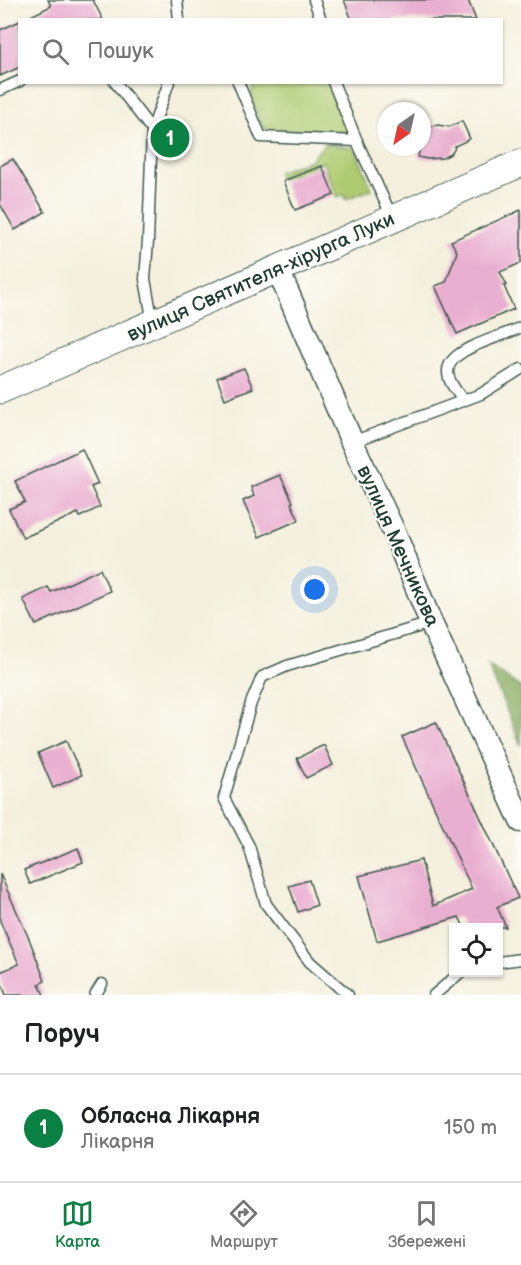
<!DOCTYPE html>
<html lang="uk">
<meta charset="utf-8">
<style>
:root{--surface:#fff;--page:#f6f6f6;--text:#202124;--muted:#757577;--line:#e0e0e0;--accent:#0b8043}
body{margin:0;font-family:"Balsamiq Sans",sans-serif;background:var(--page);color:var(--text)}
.controls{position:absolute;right:18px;bottom:18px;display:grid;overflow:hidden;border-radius:0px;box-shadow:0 2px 4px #0004}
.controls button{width:54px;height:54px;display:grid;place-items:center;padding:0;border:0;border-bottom:2px solid var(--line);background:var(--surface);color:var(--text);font:30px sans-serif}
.compass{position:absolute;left:377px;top:102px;width:54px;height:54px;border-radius:50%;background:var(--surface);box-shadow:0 2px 4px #0004;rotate:214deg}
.you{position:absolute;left:315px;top:590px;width:21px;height:21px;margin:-15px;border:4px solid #fff;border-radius:50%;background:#1a73e8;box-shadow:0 0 0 9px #1a73e833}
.badge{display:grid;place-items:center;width:39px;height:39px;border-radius:50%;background:var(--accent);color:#fff;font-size:20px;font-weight:700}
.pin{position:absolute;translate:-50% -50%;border:3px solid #fff;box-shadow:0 2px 6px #0006}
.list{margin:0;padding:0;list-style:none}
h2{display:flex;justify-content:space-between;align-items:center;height:78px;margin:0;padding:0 24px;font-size:26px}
h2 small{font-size:20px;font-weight:400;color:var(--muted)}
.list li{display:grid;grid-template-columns:39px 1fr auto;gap:18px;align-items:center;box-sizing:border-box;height:108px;padding:0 24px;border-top:2px solid var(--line)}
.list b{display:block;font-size:22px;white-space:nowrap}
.list p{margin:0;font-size:20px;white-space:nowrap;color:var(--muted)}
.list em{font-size:20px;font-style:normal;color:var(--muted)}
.icon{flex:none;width:33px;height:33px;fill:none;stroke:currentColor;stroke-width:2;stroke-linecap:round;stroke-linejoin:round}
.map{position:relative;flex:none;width:521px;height:995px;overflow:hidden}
.search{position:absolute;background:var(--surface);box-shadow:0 2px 4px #0004;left:18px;right:18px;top:18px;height:66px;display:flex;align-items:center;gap:15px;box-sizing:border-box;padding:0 21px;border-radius:0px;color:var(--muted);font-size:22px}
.sheet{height:186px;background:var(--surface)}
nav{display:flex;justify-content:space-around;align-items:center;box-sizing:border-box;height:84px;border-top:2px solid var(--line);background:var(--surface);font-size:16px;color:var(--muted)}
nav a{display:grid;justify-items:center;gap:3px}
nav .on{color:var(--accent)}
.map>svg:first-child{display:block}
</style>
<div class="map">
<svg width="521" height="995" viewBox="0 0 521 995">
<rect width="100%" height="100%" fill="#fdfcf7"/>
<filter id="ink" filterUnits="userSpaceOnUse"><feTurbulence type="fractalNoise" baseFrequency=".0167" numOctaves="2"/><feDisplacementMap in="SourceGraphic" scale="12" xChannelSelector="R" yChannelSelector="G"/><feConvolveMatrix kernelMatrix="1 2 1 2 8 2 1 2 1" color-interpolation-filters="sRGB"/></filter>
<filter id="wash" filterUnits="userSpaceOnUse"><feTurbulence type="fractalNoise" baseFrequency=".008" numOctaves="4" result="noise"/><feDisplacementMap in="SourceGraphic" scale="24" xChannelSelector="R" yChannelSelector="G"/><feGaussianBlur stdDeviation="1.35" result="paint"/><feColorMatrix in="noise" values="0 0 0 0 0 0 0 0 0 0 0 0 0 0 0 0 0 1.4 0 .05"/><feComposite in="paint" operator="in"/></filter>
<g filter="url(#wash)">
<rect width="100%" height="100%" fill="#f4f0dd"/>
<!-- green -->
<g fill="#aecb71" stroke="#668452" stroke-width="1.5">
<polygon points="254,83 329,83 349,131 345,133 264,129 262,127 250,98"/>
<polygon points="326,144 355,148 372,189 346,199 344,194 337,197 323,162 280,179 278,172 311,160 323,146"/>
</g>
<!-- forest -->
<polygon fill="#8aaf63" stroke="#54764c" stroke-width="1.5" points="488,665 521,688 521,745"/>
<g id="blocks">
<!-- building -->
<g fill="#e9afd0">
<polygon points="48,0 93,0 103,20 23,20 51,6"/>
<polygon points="344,0 468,0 476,20 352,20"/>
<polygon points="20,21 20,67 0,76 0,30"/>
<polygon points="462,121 470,139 455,146 454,150 451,154 443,158 427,159 418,157 420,147 422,147 422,134 426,130 432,126 438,125 449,127"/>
<polygon points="13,159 45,212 15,230 0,204 0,166"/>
<polygon points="322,166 334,195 295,210 283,181"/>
<polygon points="521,210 521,263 500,272 507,285 504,286 514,309 457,334 435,286 446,282 457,252 451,241"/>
<polygon points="244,368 253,388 225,399 217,378"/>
<polygon points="82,449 98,484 91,487 100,507 80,517 78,513 23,538 9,509 25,502 15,481"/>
<polygon points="280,475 293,502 291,503 299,520 259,537 243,501 254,496 251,487"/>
<polygon points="100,569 110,591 36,625 23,599 48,587 51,592"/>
<polygon points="436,722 518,898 497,907 506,927 464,927 459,917 377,941 359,876 421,860 433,906 472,889 402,737"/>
<polygon points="66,741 82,775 53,788 38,753"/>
<polygon points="324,745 333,765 306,778 297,758"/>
<polygon points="78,848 83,862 30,884 24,870"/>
<polygon points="0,874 30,941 45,981 39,984 44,995 6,995 0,979 0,972 19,964 0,921"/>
<polygon points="309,880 317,905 298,912 289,886"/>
</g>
</g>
</g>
<g filter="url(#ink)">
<use href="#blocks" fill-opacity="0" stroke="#3f584d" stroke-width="1.5"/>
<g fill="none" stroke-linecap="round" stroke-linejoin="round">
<defs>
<g id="service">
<polyline points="177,0 179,20"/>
<polyline points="314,0 321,20"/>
<polyline points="115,82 152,130"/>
<polyline points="238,82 261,137 357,141"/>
<polyline points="333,82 359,146 393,219"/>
<polyline points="0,90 20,81"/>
<polyline points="153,323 145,279 148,241 152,130 169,82"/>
<path d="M463,400c-6,-8 -15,-18 -15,-28 -1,-24 56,-35 73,-45"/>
<polyline points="352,442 481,394 521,369"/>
<polyline points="498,962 521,959"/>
<polyline points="95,995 102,984"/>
<polyline points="348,995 310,962 266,904 249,846 224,798 251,703 262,677 287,666 431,623"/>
<polyline points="434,995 461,972"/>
</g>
<polyline id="minor" points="278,270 352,442 395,534 431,623 521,821"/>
<polyline id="tertiary" points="0,390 521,163"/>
</defs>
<!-- service casing -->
<use href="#service" stroke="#3f584d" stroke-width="13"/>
<!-- minor casing -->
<use href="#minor" stroke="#3f584d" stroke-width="25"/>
<!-- tertiary casing -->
<use href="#tertiary" stroke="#3f584d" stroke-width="29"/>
<!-- service -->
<use href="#service" stroke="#fff" stroke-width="10"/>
<!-- minor -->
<use href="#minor" stroke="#fff" stroke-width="22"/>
<!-- tertiary -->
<use href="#tertiary" stroke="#fff" stroke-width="27"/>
</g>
</g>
<g text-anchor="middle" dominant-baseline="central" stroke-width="4.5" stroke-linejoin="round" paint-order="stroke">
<!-- street labels -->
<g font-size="20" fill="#1f3d34" stroke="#fdfcf7">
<text transform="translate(261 277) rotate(-24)">вулиця Святителя-хірурга Луки</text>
<text transform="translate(398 546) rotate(66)">вулиця Мечникова</text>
</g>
</g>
</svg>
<div class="controls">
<button><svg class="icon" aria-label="locate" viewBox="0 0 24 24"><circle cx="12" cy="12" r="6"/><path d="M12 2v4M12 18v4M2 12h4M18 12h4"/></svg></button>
</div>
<svg class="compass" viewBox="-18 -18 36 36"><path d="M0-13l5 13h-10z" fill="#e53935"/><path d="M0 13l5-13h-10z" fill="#757577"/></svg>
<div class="you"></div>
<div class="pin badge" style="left:170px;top:138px">1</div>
<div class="search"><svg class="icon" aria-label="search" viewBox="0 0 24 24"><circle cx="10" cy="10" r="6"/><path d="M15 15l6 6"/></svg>Пошук</div>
</div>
<section class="sheet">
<h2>Поруч<small></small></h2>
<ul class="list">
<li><span class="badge">1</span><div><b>Обласна Лікарня</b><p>Лікарня</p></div><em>150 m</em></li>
</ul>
</section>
<nav>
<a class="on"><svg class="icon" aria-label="map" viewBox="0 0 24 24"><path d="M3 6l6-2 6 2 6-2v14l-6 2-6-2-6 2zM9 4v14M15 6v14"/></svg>Карта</a>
<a><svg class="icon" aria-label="directions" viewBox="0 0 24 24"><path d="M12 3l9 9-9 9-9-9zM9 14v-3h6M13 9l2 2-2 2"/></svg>Маршрут</a>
<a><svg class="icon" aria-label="saved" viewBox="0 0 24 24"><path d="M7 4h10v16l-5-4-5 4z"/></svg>Збережені</a>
</nav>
